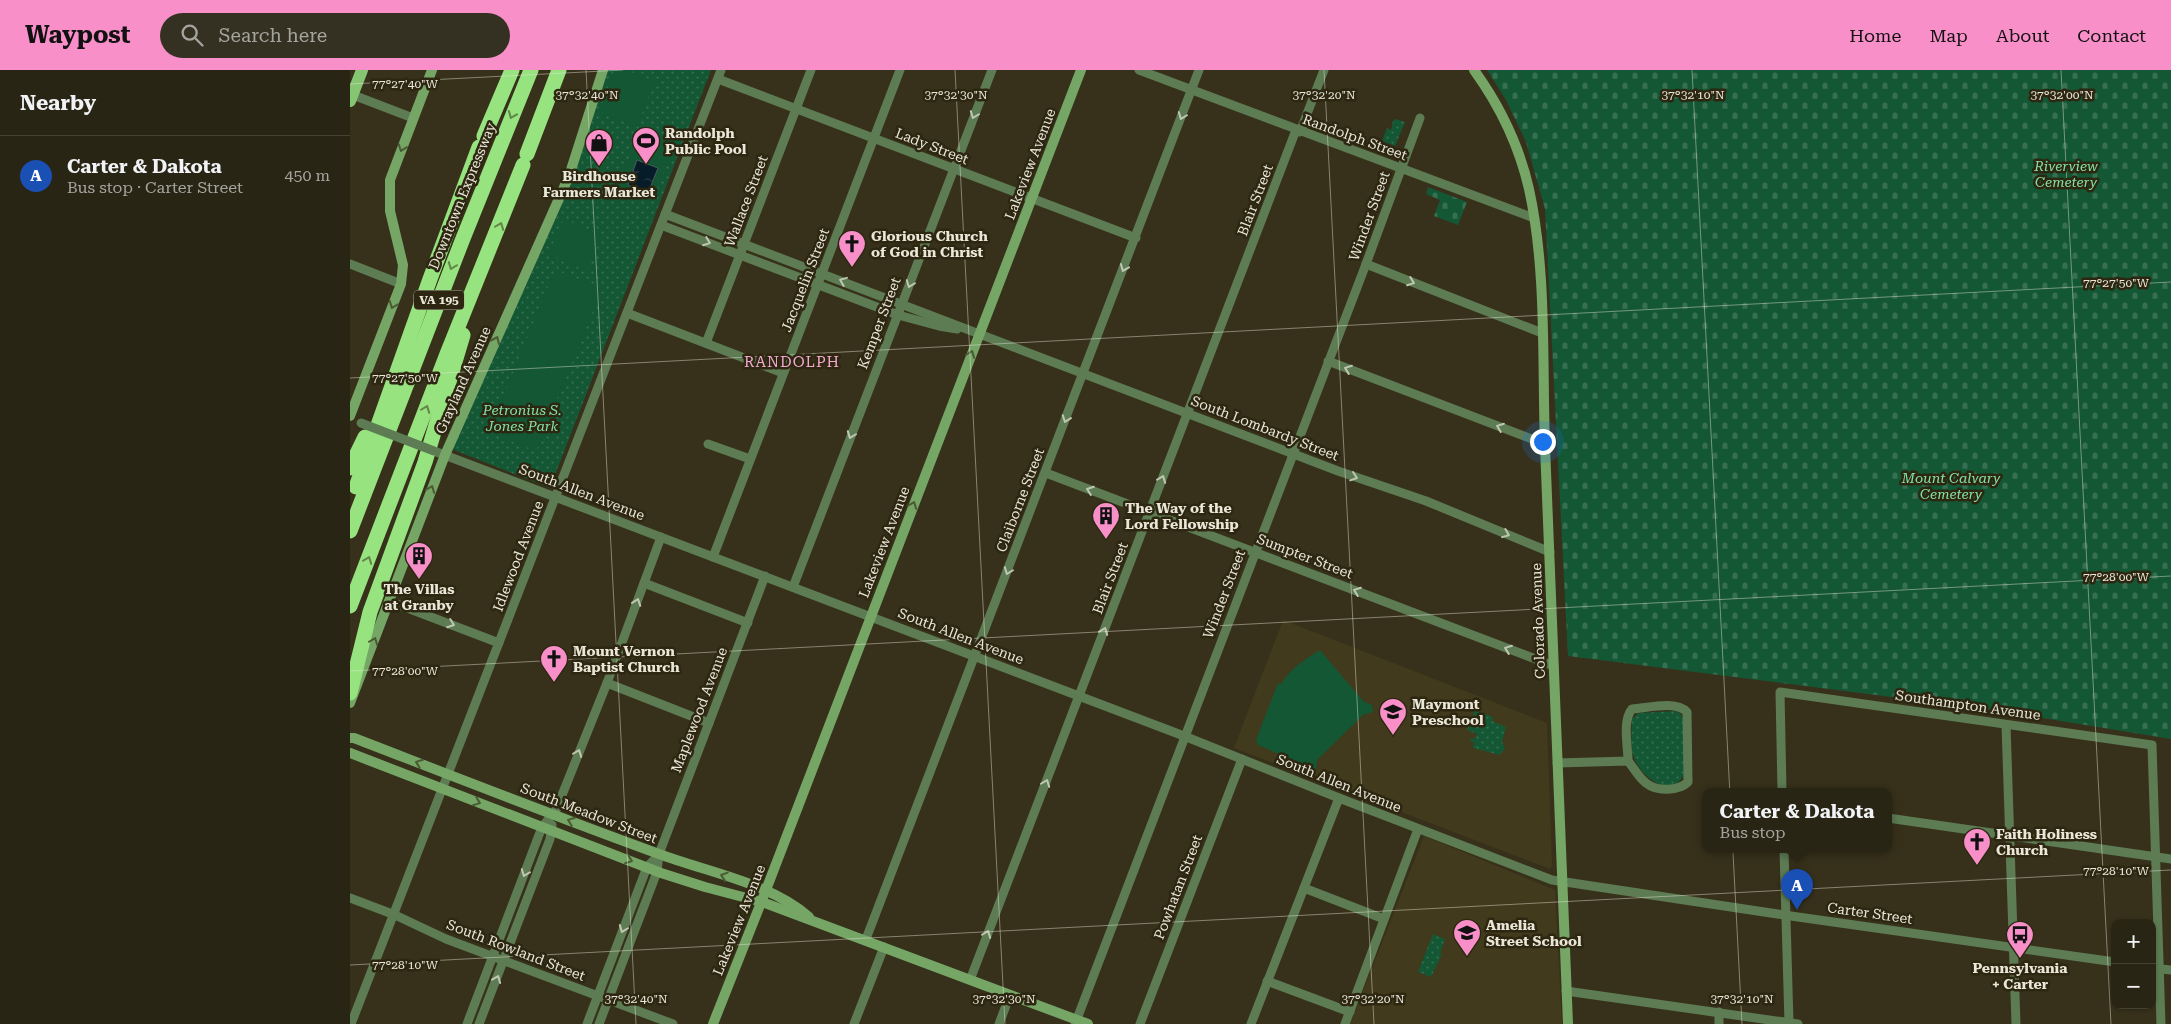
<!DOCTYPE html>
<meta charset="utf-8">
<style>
:root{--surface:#292514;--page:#353122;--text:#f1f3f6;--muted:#a5a5a0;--line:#454234;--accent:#f98fc9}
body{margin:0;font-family:"Roboto Serif",serif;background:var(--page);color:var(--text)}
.controls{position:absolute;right:15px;bottom:15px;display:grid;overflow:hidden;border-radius:10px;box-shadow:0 1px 4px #0004}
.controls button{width:45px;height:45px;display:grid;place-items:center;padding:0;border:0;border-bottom:1px solid var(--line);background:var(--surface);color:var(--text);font:25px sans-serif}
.you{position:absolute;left:1192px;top:371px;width:18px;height:18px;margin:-12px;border:4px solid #fff;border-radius:50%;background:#1a73e8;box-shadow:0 0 0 8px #1a73e833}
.badge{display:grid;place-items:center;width:32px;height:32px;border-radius:50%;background:var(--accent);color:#fff;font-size:16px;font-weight:700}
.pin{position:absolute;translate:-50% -41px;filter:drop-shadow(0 1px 2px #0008)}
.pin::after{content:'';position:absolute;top:26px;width:18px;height:15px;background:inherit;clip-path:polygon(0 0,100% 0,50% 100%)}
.popup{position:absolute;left:1352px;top:718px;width:190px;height:65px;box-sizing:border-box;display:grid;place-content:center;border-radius:10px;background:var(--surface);filter:drop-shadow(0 1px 4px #0005);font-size:16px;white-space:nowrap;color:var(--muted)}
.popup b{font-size:19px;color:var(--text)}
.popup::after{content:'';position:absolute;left:50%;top:100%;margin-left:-10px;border:10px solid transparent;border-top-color:var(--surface)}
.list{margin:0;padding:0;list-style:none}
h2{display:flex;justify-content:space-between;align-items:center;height:65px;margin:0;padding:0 20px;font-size:21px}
h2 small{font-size:16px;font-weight:400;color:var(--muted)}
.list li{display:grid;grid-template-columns:32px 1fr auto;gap:15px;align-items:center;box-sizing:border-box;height:80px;padding:0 20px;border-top:1px solid var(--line)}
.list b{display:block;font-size:19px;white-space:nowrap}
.list p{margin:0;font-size:16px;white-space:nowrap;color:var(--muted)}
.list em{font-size:16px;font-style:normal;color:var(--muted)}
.icon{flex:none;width:28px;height:28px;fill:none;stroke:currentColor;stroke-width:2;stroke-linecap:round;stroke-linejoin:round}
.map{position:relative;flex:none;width:1821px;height:954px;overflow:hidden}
header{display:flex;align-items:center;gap:30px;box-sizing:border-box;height:70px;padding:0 25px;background:var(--accent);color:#111}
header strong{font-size:24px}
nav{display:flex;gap:28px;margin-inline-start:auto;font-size:18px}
.search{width:350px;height:45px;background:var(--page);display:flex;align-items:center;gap:12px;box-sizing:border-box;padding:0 18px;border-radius:28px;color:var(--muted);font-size:19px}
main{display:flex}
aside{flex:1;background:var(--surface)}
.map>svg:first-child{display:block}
</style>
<header>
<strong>Waypost</strong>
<div class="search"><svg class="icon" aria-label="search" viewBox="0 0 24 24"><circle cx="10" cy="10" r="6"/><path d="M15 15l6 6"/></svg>Search here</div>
<nav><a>Home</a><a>Map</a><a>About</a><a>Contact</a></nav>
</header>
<main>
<aside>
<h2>Nearby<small></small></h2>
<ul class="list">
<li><span class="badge" style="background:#1a4fb4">A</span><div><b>Carter &amp; Dakota</b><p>Bus stop · Carter Street</p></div><em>450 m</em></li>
</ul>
</aside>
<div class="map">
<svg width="1821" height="954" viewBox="0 0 1821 954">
<defs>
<pattern id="cemetery-stones" width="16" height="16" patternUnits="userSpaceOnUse" patternTransform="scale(1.25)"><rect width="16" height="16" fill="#135734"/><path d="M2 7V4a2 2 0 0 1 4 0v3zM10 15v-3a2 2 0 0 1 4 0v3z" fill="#366f51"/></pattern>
<pattern id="park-dots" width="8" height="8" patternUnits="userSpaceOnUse" patternTransform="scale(1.25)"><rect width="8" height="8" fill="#135734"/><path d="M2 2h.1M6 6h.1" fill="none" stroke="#366f51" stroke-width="1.8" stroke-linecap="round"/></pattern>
<pattern id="water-ripples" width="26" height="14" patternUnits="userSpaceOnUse" patternTransform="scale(1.25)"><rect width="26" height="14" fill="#071c29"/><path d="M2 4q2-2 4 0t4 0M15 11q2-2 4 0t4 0" fill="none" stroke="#2b3d47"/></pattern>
</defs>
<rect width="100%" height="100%" fill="#37311b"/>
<!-- built -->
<g fill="#423a1c">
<polygon points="933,550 1197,653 1202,795 1200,799 884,678"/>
<polygon points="1074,766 1205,820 1212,954 1000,954"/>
</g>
<!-- cemetery -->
<g fill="url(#cemetery-stones)">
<polygon points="1137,0 1821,0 1821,669 1644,640 1218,586 1195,139 1176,72 1156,30"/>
<polygon points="1078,117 1117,132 1108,155 1084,146 1090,130 1076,124"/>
</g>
<!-- park -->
<g fill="url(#park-dots)">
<polygon points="258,0 361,0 200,418 104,380 103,377 210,138 228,93"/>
<polygon points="1046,49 1055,52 1045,76 1032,71 1037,58 1041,60 1043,51"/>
<polygon points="1125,640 1143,647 1142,651 1156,657 1152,672 1155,678 1150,685 1123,678 1124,672 1120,671 1121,668 1125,669 1127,664 1117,660"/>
<path d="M1326,641l5,3 2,5 1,55c-13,28 -45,1 -51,-19 -3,-11 -1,-25 -1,-36l6,-6z"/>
<polygon points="1083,864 1095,869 1090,883 1092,884 1081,907 1068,902"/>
</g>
<!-- pitch -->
<g fill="#135734">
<polygon points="264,0 276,0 304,11 287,57 249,42"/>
<polygon points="290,58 325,72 302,132 268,119"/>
<polygon points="214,149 252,166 237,201 198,184"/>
<polygon points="205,200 252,219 186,381 139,362"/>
<path d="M970,580l43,51 9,4 1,7 -10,3 -46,45 -1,10 -58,-25 -2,-5 22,-57 3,1c10,-16 23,-24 39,-34z"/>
</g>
<!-- water -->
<polygon fill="url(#water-ripples)" stroke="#4b595e" points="287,90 308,98 298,123 278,115"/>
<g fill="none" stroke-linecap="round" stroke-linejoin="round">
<!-- street -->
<g stroke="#5d7c54" stroke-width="9">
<polyline points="789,0 1184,148"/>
<polyline points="368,9 786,168"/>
<polyline points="3,25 63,48"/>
<polyline points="950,62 974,0"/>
<polyline points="315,144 988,401 1076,431 1200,482"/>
<polyline points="311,155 548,245 589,256 607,259"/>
<polyline points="0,194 51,214"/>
<polyline points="1016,194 1192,263"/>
<polyline points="277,243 433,303"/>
<polyline points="356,273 461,0"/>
<polyline points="978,291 1195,374"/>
<polyline points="358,374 400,389"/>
<polyline points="84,381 834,666 989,728 1202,810 1441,846 1765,892"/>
<polyline points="696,403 1204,596"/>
<polyline points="363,487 550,0"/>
<polyline points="294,513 398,553"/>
<polyline points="443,517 642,0"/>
<polyline points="39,531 149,573"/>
<polyline points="257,613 359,653"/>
<polyline points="1656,655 1666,954"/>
<path d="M1207,693l71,-2c6,7 11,17 18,22 11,9 33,8 42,-1l-1,-70c-11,-12 -39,-4 -55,-3 -10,12 -4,37 -4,52"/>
<polyline points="1432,721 1430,622 1802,675 1811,954"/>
<polyline points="1538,748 1821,789"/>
<polyline points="1434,779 1439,953"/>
<polyline points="954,818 1034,849"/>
<polyline points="0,828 45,845 96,869 323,954"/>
<polyline points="516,869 849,0"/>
<polyline points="1802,898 1821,900"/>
<polyline points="620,910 946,60"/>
<polyline points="917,911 1000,942"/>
<polyline points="1216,921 1448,954"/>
<polyline points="1369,942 1369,954"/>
<polyline points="1,954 371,0"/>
<polyline points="117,954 192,757 206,740 257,613 311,467"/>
<polyline points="129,954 200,769 202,755"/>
<polyline points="237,954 297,797 309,785"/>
<polyline points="249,954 307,802 309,784 415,506"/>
<polyline points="504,954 534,877"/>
<polyline points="649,954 660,925"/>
<polyline points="725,954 1016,194 1070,48"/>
<polyline points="790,954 892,689"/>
<polyline points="901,954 989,728"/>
<polyline points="995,954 1068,759"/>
</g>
<!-- secondary -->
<g stroke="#75a666" stroke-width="10">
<path d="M1124,0c26,36 45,75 55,119 18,82 13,172 16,257 9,192 15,385 23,578"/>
<polyline points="0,346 51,214 53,195 40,141 40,110 82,0"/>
<polyline points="0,633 95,385 219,106 253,0"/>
<path d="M0,668h4c101,39 203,79 305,116 48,18 112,29 150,63"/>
<polyline points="0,683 311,803 355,817 412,832 738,954"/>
<polyline points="363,954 416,820 731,0"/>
</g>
<!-- primary -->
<polyline stroke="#86c673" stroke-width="12" points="0,31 12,0"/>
<!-- highway -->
<g stroke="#96e37f" stroke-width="15">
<polyline points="134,66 162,0"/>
<polyline points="177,84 209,0"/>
<polyline points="0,398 15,367"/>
<polyline points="6,417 80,209 129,77"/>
<polyline points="0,461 112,171 181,0"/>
<polyline points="0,536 97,284 173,95"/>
<polyline points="0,623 20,542 75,392 113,265"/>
</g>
<!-- street-bridge -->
<polyline stroke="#5d7c54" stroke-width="9" points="11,353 84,381"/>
</g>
<!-- one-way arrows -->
<defs><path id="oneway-chevron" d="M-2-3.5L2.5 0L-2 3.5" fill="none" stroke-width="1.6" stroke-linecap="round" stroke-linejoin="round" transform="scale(1.25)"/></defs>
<g stroke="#628548">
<use href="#oneway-chevron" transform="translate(162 45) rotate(112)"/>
<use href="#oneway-chevron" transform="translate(150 156) rotate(-69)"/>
<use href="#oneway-chevron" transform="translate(102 196) rotate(111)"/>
<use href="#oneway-chevron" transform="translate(76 339) rotate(-69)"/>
<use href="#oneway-chevron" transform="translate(18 490) rotate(-69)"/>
</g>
<g stroke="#c0c7b1">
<use href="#oneway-chevron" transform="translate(624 45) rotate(111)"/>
<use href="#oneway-chevron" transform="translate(832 46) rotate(111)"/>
<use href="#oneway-chevron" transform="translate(357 172) rotate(21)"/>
<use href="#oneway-chevron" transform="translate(774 198) rotate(112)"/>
<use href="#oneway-chevron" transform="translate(493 211) rotate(-158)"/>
<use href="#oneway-chevron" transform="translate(1061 212) rotate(21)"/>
<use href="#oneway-chevron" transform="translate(560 214) rotate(111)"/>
<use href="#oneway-chevron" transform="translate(998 299) rotate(-159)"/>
<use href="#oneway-chevron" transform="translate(716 349) rotate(110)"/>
<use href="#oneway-chevron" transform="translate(1150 357) rotate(-159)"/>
<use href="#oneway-chevron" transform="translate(501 365) rotate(111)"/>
<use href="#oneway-chevron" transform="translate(1004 407) rotate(19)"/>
<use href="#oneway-chevron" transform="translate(812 409) rotate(-69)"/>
<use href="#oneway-chevron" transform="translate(740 420) rotate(-160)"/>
<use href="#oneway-chevron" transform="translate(1156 464) rotate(22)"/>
<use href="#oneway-chevron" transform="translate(658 501) rotate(111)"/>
<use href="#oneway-chevron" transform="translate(1007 521) rotate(-159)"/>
<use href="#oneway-chevron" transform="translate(287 532) rotate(-70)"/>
<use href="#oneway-chevron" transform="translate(101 554) rotate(20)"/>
<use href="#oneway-chevron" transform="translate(754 561) rotate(-69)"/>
<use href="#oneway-chevron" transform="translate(1158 579) rotate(-159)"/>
<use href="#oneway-chevron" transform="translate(228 683) rotate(-69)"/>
<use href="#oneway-chevron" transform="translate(696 713) rotate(-69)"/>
<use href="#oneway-chevron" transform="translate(175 803) rotate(111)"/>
<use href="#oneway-chevron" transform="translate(273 859) rotate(111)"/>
<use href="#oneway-chevron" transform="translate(637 864) rotate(-69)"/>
<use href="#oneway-chevron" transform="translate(147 909) rotate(-68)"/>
</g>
<g stroke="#4a5a33">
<use href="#oneway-chevron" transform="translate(52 78) rotate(110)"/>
<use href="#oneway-chevron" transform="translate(43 235) rotate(111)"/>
<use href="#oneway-chevron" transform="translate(146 270) rotate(-66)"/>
<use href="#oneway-chevron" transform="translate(621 284) rotate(-69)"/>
<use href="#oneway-chevron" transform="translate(81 419) rotate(-69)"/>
<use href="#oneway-chevron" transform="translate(563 435) rotate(-69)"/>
<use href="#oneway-chevron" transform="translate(24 571) rotate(-69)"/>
<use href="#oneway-chevron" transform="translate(69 693) rotate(-159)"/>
<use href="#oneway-chevron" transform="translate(127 732) rotate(21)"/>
<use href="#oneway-chevron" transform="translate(221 751) rotate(-159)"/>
<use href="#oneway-chevron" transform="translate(279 790) rotate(21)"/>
<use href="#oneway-chevron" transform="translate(374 806) rotate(-162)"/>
</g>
<!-- ticks -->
<path fill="none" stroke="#eae7d9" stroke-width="1" stroke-opacity="0.45" d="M236,0l50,954M605,0l50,954M974,0l50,954M1342,0l50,954M1711,0l50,954M0,14l273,-14M0,308l1821,-96M0,601l1821,-95M0,895l1821,-95"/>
<!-- icons -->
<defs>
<symbol id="stadium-pin" viewBox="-11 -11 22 30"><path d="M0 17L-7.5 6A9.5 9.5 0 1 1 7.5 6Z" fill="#f98fc9" stroke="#2d2711"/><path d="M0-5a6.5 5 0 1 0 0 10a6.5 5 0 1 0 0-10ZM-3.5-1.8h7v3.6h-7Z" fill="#111"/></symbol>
<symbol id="shop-pin" viewBox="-11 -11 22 30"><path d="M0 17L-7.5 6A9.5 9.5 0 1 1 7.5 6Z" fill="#f98fc9" stroke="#2d2711"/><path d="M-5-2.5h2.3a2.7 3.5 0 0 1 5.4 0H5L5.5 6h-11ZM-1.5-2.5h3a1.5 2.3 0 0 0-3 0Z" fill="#111"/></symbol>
<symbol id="church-pin" viewBox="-11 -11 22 30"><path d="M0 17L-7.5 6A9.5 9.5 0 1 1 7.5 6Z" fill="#f98fc9" stroke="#2d2711"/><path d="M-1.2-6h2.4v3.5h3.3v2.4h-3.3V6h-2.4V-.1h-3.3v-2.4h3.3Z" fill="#111"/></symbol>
<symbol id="building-pin" viewBox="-11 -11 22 30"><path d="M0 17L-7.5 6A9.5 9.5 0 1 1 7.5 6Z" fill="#f98fc9" stroke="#2d2711"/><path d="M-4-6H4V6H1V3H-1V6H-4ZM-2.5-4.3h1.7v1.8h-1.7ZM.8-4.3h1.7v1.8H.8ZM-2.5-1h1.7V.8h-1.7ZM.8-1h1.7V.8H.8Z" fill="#111"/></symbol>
<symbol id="school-pin" viewBox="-11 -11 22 30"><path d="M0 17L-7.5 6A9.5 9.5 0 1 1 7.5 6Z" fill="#f98fc9" stroke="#2d2711"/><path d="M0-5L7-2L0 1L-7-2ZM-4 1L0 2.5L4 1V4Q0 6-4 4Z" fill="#111"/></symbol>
<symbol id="bus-pin" viewBox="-11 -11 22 30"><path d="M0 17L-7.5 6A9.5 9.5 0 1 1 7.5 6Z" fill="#f98fc9" stroke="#2d2711"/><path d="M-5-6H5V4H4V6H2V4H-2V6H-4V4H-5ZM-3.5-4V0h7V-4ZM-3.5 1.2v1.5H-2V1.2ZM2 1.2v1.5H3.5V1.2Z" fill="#111"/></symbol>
</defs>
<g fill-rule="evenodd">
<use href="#stadium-pin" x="280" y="55" width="32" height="43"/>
<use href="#shop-pin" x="233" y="57" width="32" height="43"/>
<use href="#church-pin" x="486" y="158" width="32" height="43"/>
<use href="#building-pin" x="740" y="430" width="32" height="43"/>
<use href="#building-pin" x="53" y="470" width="32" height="43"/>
<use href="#church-pin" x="188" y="573" width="32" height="43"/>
<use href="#school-pin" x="1027" y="626" width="32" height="43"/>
<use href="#church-pin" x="1611" y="756" width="32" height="43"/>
<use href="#school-pin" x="1101" y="847" width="32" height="43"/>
<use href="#bus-pin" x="1654" y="849" width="32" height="43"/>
</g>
<g text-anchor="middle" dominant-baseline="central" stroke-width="5" stroke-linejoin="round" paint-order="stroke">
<!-- shield labels -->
<rect fill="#2d2711" stroke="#b1ad9d" stroke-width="1" x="64" y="220.5" width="50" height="19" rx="4"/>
<g font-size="12" font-weight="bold" fill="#eae7d9">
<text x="89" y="230">VA 195</text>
</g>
<!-- poi labels -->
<g font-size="14" font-weight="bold" fill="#eae7d9" stroke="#2d2711" text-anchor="start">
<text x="315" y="63">Randolph<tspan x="315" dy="16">Public Pool</tspan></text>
<text x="249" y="106" text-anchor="middle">Birdhouse<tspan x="249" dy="16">Farmers Market</tspan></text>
<text x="521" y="166">Glorious Church<tspan x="521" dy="16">of God in Christ</tspan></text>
<text x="775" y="438">The Way of the<tspan x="775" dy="16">Lord Fellowship</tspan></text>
<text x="69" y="519" text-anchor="middle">The Villas<tspan x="69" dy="16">at Granby</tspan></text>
<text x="223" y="581">Mount Vernon<tspan x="223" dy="16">Baptist Church</tspan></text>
<text x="1062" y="634">Maymont<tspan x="1062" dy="16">Preschool</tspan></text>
<text x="1646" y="764">Faith Holiness<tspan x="1646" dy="16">Church</tspan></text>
<text x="1136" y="855">Amelia<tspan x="1136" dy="16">Street School</tspan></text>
<text x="1670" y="898" text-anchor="middle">Pennsylvania<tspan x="1670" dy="16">+ Carter</tspan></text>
</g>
<!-- street labels -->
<g font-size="14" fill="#eae7d9" stroke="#2d2711">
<text transform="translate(1005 67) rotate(20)">Randolph Street</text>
<text transform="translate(582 76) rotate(21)">Lady Street</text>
<text transform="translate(680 94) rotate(-69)">Lakeview Avenue</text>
<text transform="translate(112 126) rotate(-68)">Downtown Expressway</text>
<text transform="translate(905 130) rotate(-69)">Blair Street</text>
<text transform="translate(396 131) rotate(-69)">Wallace Street</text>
<text transform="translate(1019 146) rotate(-70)">Winder Street</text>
<text transform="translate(455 210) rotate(-69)">Jacquelin Street</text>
<text transform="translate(529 253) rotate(-69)">Kemper Street</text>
<text transform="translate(113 310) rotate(-66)">Grayland Avenue</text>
<text transform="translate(915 358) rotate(21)">South Lombardy Street</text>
<text transform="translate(232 422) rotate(21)">South Allen Avenue</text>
<text transform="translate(670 430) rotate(-69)">Claiborne Street</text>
<text transform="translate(534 472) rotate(-69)">Lakeview Avenue</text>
<text transform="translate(168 486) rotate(-69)">Idlewood Avenue</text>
<text transform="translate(955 486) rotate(21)">Sumpter Street</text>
<text transform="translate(760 508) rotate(-69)">Blair Street</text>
<text transform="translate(874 524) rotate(-69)">Winder Street</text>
<text transform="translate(1188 551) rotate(-92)">Colorado Avenue</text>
<text transform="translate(611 566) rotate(21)">South Allen Avenue</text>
<text transform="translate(1618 635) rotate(8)">Southampton Avenue</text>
<text transform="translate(349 640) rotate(-69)">Maplewood Avenue</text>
<text transform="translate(989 713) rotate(22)">South Allen Avenue</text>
<text transform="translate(239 743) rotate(21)">South Meadow Street</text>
<text transform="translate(828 817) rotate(-69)">Powhatan Street</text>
<text transform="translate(1520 843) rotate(8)">Carter Street</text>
<text transform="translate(389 850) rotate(-68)">Lakeview Avenue</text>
<text transform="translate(166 880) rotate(21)">South Rowland Street</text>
</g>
<!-- park labels -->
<g font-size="14" font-style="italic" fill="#83e1a6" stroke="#2d2711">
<text x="1716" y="96">Riverview<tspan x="1716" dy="16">Cemetery</tspan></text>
<text x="172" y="340">Petronius S.<tspan x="172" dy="16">Jones Park</tspan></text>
<text x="1601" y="408">Mount Calvary<tspan x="1601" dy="16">Cemetery</tspan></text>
</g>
<!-- neighbourhood labels -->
<g font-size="15" letter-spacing="1" fill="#f3a9d0" stroke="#2d2711">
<text x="442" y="292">RANDOLPH</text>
</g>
</g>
<g font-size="12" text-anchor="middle" fill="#eae7d9" stroke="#2d2711" stroke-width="5" stroke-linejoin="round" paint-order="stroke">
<text x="55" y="18">77°27'40"W</text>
<text x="237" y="29">37°32'40"N</text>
<text x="606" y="29">37°32'30"N</text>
<text x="974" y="29">37°32'20"N</text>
<text x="1343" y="29">37°32'10"N</text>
<text x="1712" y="29">37°32'00"N</text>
<text x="1766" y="217">77°27'50"W</text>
<text x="55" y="312">77°27'50"W</text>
<text x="1766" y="511">77°28'00"W</text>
<text x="55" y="605">77°28'00"W</text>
<text x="1766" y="805">77°28'10"W</text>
<text x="55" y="899">77°28'10"W</text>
<text x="286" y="933">37°32'40"N</text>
<text x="654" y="933">37°32'30"N</text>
<text x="1023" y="933">37°32'20"N</text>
<text x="1392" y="933">37°32'10"N</text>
</g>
</svg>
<div class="controls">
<button>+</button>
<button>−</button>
</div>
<div class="you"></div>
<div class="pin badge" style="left:1447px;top:840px;background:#1a4fb4">A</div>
<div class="popup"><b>Carter &amp; Dakota</b>Bus stop</div>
</div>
</main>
